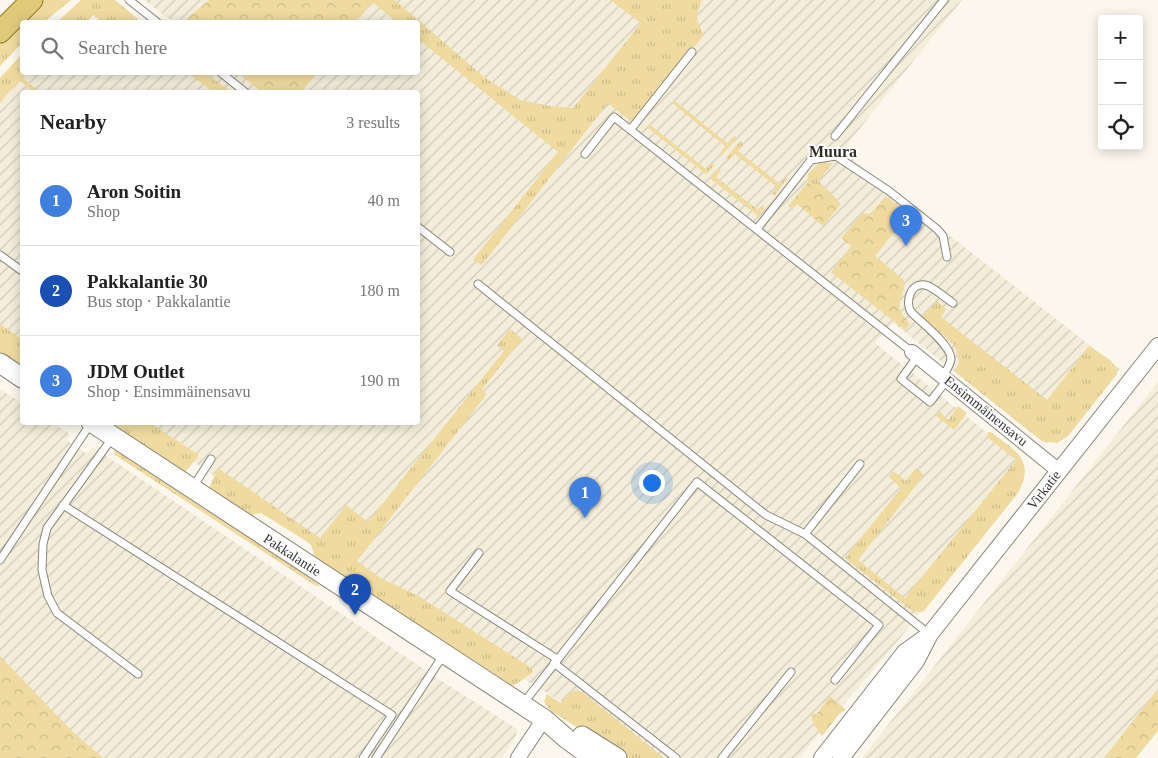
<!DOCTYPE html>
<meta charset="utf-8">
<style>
:root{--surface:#fff;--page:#f2f2f2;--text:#222;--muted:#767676;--line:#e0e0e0;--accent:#408393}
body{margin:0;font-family:"Times New Roman",serif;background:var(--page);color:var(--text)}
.controls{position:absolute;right:15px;top:15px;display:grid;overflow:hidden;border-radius:5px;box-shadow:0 2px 12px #0003}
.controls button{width:45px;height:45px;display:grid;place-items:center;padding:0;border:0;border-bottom:1px solid var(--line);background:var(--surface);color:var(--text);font:25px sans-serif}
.you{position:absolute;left:651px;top:482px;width:18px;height:18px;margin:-12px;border:4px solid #fff;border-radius:50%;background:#1a73e8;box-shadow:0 0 0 8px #1a73e833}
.badge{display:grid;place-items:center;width:32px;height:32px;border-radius:50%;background:var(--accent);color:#fff;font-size:16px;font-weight:700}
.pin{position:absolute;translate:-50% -41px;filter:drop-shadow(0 1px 2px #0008)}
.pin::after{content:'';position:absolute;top:26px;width:18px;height:15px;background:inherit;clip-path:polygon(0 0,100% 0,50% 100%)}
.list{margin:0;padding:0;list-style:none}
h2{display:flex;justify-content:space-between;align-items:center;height:65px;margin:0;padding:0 20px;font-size:21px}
h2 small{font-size:16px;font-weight:400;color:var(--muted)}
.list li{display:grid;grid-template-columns:32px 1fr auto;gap:15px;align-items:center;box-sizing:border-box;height:90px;padding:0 20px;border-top:1px solid var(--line)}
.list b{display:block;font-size:19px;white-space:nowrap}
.list p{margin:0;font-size:16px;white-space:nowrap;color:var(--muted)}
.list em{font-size:16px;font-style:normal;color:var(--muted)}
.icon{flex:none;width:28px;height:28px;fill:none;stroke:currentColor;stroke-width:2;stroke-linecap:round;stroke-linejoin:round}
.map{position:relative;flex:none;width:1158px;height:758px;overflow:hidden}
.search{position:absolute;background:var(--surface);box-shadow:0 2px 12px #0003;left:20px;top:20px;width:400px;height:55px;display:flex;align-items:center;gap:12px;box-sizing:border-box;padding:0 18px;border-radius:5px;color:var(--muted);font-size:19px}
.panel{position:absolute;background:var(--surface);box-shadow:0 2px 12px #0003;left:20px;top:90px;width:400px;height:335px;border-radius:5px}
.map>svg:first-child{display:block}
</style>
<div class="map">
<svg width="1158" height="758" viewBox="0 0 1158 758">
<defs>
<pattern id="industrial-furrows" width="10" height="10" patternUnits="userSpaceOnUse" patternTransform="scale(1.25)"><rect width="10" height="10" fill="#f3edda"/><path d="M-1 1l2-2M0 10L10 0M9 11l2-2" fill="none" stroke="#d1ccbc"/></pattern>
<pattern id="grass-tufts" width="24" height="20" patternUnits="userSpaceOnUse" patternTransform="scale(1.25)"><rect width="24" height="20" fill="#efdb9f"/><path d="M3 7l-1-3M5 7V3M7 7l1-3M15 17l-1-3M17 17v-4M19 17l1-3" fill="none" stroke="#cebd89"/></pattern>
<pattern id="forest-crowns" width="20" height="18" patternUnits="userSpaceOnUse" patternTransform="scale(1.25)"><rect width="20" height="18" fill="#efdb9f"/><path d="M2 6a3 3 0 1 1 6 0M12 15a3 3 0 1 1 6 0" fill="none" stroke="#cebd89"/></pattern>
</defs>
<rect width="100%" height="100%" fill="#fbf7ec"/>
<!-- industrial -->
<g fill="url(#industrial-furrows)">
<polygon points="144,0 962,0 842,151 1120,369 1068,436 1055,442 1047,443 1042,441 893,323 875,343 1020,459 1021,485 901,637 799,758 655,758 522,678 342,561 135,423 418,422 418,92 22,92 22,347 0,332 0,89 22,72 418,72 418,22 173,22"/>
<polygon points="1158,382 1158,723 1128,758 862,758"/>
<polygon points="0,389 22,403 22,422 53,423 70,434 66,440 87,454 93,447 440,680 517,729 516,736 502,758 38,758 0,689"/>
</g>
<!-- grass -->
<g fill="url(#grass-tufts)">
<polygon points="44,0 71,0 44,22 22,22 22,43 0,66 0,43"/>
<polygon points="81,0 115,0 138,19 137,22 102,22 93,15 87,22 57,22"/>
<path d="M374,0h21l89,77 36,23 30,6 23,2 68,-85 -31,-23h92c-7,16 -6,20 2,35l-72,87 -24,-19 -126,162 -9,-5 3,-4 82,-104 -140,-113v-17h-21l-25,-20z"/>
<polygon points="22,54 22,72 27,73 23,78 40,92 34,92 20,81 15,88 13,87 0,103 0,78"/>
<polygon points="188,73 206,73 231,92 213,92"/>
<polygon points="674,100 727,143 734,136 737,138 722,155 720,153 725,146 672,103"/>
<polygon points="649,124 706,169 712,163 715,165 706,174 648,128"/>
<polygon points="740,141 743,144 738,151 780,184 785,177 787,179 775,195 771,194 777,187 735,154 729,160 726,158"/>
<polygon points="821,163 833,163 818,181 830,192 808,182 808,174 817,165"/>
<polygon points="718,168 721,170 716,177 758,210 763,204 764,209 758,216 711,179 711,176"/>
<polygon points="937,301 946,309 941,317 1047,400 1089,346 1110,360 1117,368 1117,374 1068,436 1057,443 1042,441 955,372 959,362 955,346 922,316"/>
<polygon points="0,324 22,339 22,370 0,355"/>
<path d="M510,329l12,10 -39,49 3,7 -129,166 22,16 41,20 110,70 3,5c-7,5 -18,14 -25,15l-192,-127 -5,-15 -5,-4 -45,-28 -11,2 -11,-4 -28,-17 -2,-6 9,-20 102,70 26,-33 22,17 136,-171 -7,-6z"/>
<polygon points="958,406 967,413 954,430 935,415 940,412 948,420"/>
<polygon points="115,423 150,423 199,455 183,475 116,431"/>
<path d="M988,432h3c24,19 45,28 27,61l-91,114 -4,5 -11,-1 -67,-53 56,-70 -12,-11 4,-6 13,10 10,-13 8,7 -66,85 47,38 111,-138 -29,-23z"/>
<polygon points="115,449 295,566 320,586 316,586 115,455 114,452"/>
<path d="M577,690l8,4 79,64h-37l-76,-47 -7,-9 3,-8 14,9c5,-7 8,-11 16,-13z"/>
</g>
<!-- forest -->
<g fill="url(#forest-crowns)">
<polygon points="209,0 374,0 356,22 183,22"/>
<polygon points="238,73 317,73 301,92 262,92"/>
<polygon points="808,182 830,192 841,204 823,226 797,204 792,209 788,206"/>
<path d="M885,197l6,3 18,14 -34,42 29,24c3,10 -7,19 -4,30 2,4 7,10 10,14l-5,6 -74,-58 20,-26 -10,-8 21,-25 8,1z"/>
<polygon points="0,656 72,731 103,758 0,758"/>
<polygon points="1158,689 1158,731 1136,758 1104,758"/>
<polygon points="830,696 846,710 840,713 822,736 814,725 810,712 816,715"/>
</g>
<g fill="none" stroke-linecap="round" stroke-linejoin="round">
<defs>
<g id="service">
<polyline points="129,0 157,22"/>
<polyline points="220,72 245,92"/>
<polyline points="631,129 692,52"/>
<polyline points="835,136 944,0"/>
<polyline points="585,154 614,117 912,352"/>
<polyline points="418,227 450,252"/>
<polyline points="757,229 811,160 836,156 889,191 937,229 943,236 947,257"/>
<polyline points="0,255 22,271"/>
<polyline points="478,284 766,515 805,534 929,634"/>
<polyline points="917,357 901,379 930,402 947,380"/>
<path d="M942,377c4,-6 8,-11 9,-18 0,-14 -30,-37 -40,-47 -6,-9 -1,-30 14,-27 9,2 20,13 28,18"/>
<polyline points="113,437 47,528 43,544 42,570 48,596 57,613 138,674"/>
<polyline points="193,487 211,459"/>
<polyline points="63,505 392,715 363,758"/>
<polyline points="805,534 860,464"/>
<polyline points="479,553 450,591 557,659"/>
<polyline points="0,560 91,423"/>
<polyline points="554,663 676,758"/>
<polyline points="522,705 697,482 879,625 835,680"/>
<polyline points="376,758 444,654"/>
<polyline points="722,758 791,672"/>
</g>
<g id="minor">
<polyline points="912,352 1059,471"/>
<polyline points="518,758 544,719"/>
</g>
<g id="tertiary">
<polyline points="822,758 905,652 926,637"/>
<polyline points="841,758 916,661 930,634 1158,346"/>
</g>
<g id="secondary">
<polyline points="0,363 22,378"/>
<polyline points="91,422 544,719 567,739 593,758"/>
<polyline points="582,736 617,758"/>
</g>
<polyline id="primary" points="0,32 32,0"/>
</defs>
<!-- service casing -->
<use href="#service" stroke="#89867b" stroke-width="9"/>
<!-- minor casing -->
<use href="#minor" stroke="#89867b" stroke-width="16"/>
<!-- tertiary casing -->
<use href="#tertiary" stroke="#89867b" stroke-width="18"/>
<!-- secondary casing -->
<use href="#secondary" stroke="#89867b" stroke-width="21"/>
<!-- primary casing -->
<use href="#primary" stroke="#977e28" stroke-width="23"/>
<!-- service -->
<use href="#service" stroke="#fff" stroke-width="7"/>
<!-- minor -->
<use href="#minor" stroke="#fff" stroke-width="14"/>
<!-- tertiary -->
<use href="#tertiary" stroke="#fff" stroke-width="16"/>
<!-- secondary -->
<use href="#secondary" stroke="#fff" stroke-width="19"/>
<!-- primary -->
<use href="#primary" stroke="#dfc97b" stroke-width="21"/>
</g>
<g text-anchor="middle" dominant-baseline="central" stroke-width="4" stroke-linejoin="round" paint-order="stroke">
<!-- street labels -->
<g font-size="14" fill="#373531" stroke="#fff">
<text transform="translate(986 411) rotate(39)">Ensimmäinensavu</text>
<text transform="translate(1044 490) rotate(-52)">Virkatie</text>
<text transform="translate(292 555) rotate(33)">Pakkalantie</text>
</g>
<!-- quarter labels -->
<g font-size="16" font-weight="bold" fill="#322f26" stroke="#fff">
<text x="833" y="151">Muura</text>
</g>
</g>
</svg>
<div class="controls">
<button>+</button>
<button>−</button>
<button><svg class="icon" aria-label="locate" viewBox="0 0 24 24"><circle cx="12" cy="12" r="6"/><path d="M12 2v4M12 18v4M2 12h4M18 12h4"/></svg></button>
</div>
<div class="you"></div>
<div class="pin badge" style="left:585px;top:518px;background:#3f7fe0">1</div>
<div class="pin badge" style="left:355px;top:615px;background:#1a4fb4">2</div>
<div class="pin badge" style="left:906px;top:246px;background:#3f7fe0">3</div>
<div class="search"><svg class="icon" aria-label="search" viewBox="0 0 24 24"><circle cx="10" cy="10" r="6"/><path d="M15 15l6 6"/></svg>Search here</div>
<section class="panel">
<h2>Nearby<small>3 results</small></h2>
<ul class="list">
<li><span class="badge" style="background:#3f7fe0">1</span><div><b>Aron Soitin</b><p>Shop</p></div><em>40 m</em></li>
<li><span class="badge" style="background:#1a4fb4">2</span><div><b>Pakkalantie 30</b><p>Bus stop · Pakkalantie</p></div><em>180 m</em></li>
<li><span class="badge" style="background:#3f7fe0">3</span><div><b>JDM Outlet</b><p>Shop · Ensimmäinensavu</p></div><em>190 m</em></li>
</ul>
</section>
</div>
